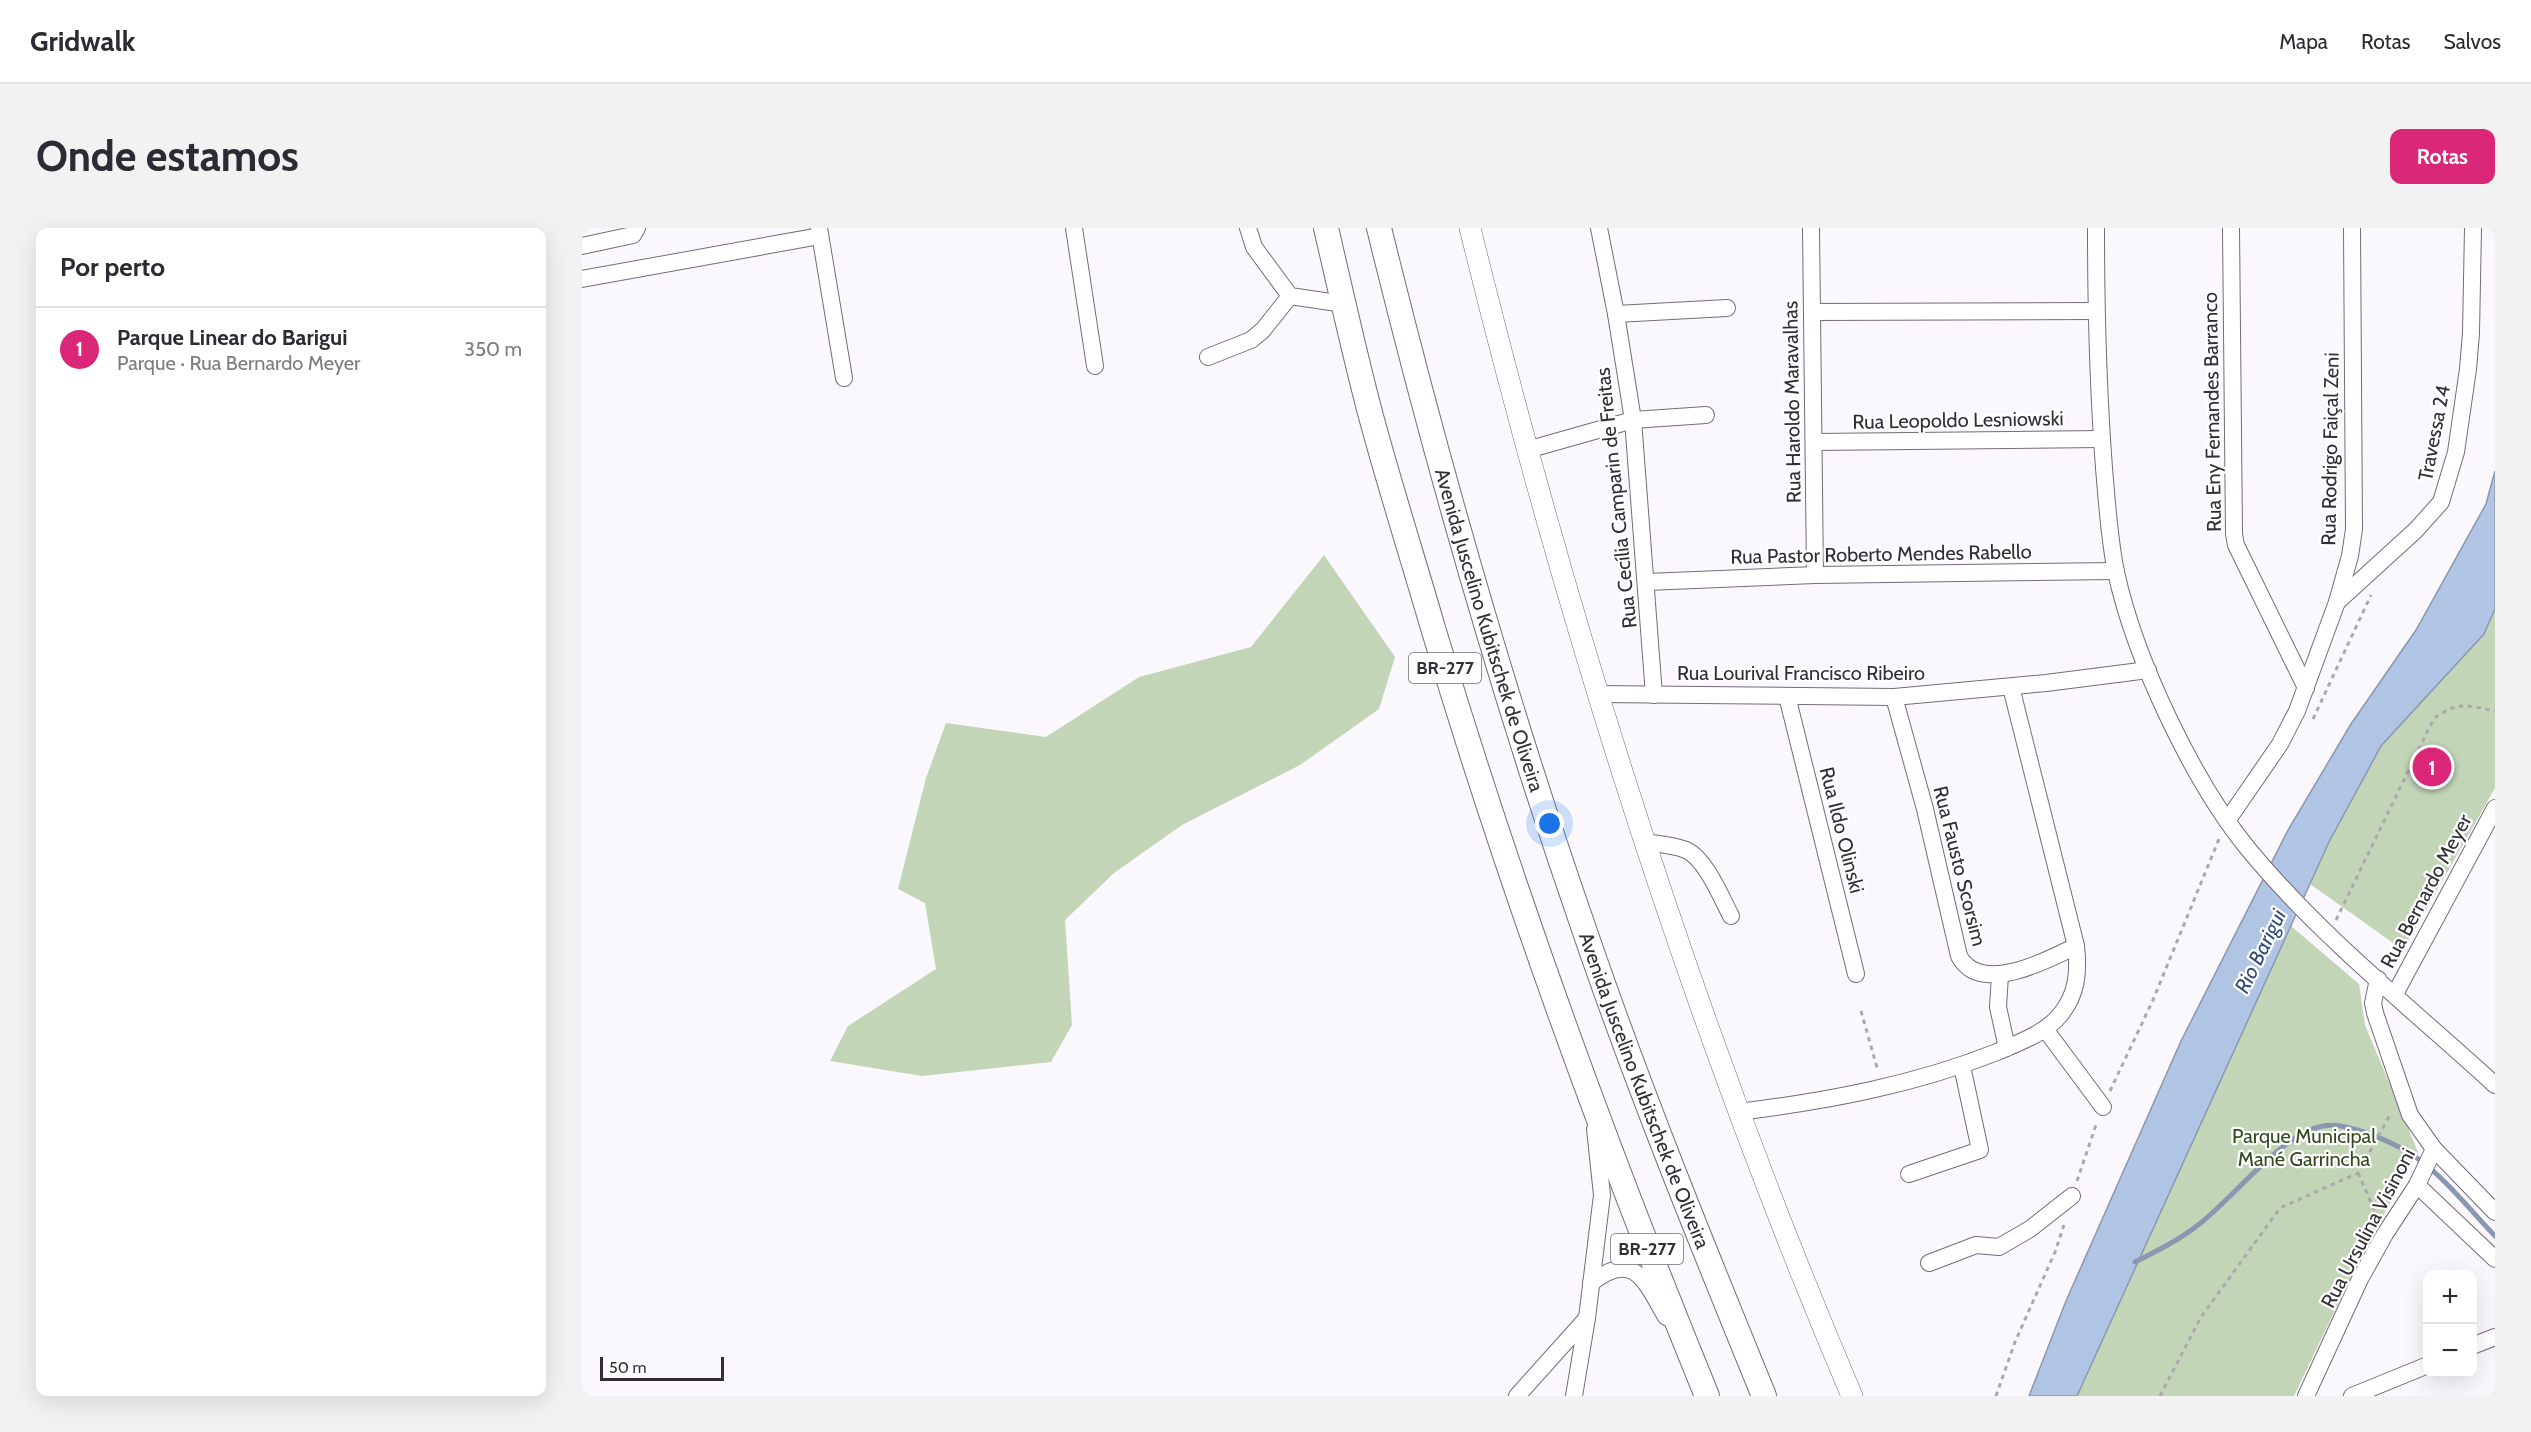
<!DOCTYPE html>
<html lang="pt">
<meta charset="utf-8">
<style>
:root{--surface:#fff;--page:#f2f2f3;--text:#2b2b33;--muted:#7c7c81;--line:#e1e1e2;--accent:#db2777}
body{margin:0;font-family:Cabin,sans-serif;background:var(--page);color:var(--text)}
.controls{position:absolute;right:18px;bottom:18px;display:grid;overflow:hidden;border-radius:12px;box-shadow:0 6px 24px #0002}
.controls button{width:54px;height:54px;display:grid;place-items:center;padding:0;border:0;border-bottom:2px solid var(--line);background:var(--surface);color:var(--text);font:30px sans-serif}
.scale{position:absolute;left:18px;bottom:15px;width:124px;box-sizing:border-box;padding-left:6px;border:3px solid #332e36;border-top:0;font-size:16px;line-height:21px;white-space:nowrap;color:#332e36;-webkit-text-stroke:4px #fff;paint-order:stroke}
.you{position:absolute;left:968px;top:596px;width:21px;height:21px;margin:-15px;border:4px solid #fff;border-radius:50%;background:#1a73e8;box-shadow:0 0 0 9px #1a73e833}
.badge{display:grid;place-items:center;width:39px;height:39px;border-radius:50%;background:var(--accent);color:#fff;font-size:20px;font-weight:700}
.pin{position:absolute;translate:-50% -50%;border:3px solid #fff;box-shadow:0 2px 6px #0006}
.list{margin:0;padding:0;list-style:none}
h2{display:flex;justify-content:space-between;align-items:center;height:78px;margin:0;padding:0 24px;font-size:26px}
h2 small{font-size:20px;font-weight:400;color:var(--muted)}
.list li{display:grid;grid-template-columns:39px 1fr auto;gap:18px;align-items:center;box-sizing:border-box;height:84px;padding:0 24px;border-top:2px solid var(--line)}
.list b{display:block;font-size:22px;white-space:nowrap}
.list p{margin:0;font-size:20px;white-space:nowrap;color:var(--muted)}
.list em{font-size:20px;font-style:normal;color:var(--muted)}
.map{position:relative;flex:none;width:1913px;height:1168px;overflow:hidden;border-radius:12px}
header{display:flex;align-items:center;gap:36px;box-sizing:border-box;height:84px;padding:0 30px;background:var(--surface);border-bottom:2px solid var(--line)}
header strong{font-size:28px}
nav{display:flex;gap:33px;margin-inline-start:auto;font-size:21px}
.intro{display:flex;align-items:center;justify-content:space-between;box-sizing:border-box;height:144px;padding:0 36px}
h1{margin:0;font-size:42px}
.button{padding:15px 27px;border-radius:12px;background:var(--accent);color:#fff;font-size:21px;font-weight:700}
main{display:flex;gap:36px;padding:0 36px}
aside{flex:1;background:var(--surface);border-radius:12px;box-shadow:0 6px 24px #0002}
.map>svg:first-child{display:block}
</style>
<header>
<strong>Gridwalk</strong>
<nav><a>Mapa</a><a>Rotas</a><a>Salvos</a></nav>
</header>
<div class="intro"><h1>Onde estamos</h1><a class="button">Rotas</a></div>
<main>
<aside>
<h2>Por perto<small></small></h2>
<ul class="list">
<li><span class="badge">1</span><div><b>Parque Linear do Barigui</b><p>Parque · Rua Bernardo Meyer</p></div><em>350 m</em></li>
</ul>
</aside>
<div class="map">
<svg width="1913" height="1168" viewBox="0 0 1913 1168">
<rect width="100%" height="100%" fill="#fbf8fd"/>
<!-- green -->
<g fill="#c2d6b7">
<polygon points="742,327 813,429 797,481 718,537 600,597 532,645 483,692 490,797 469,834 340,848 248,833 266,798 354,741 343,675 316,661 344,550 364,495 464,509 557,449 669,419"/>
<polygon points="1913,381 1913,560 1821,722 1728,656 1747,614 1799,518 1902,406"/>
<polygon points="1709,698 1777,756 1783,797 1836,924 1777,1032 1712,1168 1495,1168"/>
</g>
<!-- water -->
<polygon fill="#b0c4e4" stroke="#8a97b0" stroke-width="1.5" points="1913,243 1913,381 1902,406 1799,518 1747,614 1495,1168 1447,1168 1484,1073 1599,813 1706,602 1769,496 1834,402 1904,276"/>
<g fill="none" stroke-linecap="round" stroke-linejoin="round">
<!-- stream -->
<path stroke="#8a97b0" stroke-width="5" d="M1553,1034c22,-11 44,-22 63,-37 35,-26 84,-92 125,-99 25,-5 74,18 94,32 29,21 53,52 78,78"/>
<defs>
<g id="minor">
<polyline points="237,0 262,150"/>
<polyline points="492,0 513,138"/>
<polyline points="666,0 672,19 708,68 762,76"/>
<polyline points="1017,0 1034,86 1051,192 1072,467"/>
<polyline points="1229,0 1233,347"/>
<path d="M1514,0c0,80 2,160 8,240 3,34 5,70 12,104 19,87 77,210 133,278 72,87 163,159 246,235"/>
<polyline points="1649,0 1652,306 1654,317 1724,460"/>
<polyline points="0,18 51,7 55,0"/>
<polyline points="0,51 238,8"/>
<polyline points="1230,84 1514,83"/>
<polyline points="1034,86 1145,80"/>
<polyline points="626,129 669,112 681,102 708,68"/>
<polyline points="1232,214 1520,211"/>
<polyline points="945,222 1051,192 1124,187"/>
<polyline points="1065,354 1233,347 1534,343"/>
<polyline points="1755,374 1834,302 1859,274 1874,224 1886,141 1889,105 1891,0"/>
<polyline points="1015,466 1312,469 1464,455 1566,442"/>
<polyline points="1205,468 1274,746"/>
<path d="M1312,469l31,112 34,147c21,40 89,4 117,-10"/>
<polyline points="1645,593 1698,516 1715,483 1755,374 1768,328 1772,301 1770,0"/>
<path d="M1062,614c14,2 29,3 42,8 20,9 35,47 45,66"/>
<polyline points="1418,747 1416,779 1425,820"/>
<polyline points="1813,766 1913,580"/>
<polyline points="1463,801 1521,879"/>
<path d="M1157,884c88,-11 175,-27 258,-60 21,-9 49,-19 63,-37 17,-20 19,-43 16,-69l-65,-259"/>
<polyline points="1852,921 1913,984"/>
<polyline points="1327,946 1398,922 1380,838"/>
<polyline points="1835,957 1913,1031"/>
<polyline points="1347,1035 1394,1017 1417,1019 1448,1001 1490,968"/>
<path d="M1009,1055c43,-34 54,-2 75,34"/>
<polyline points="1890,1118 1913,1109"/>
<polyline points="935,1168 1005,1090"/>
<polyline points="992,1168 1005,1090 1020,967 1013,901"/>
<polyline points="1724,1168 1778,1051 1803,1006 1835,957 1852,921 1828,887 1793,785 1791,775 1796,751"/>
<polyline points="1770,1168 1846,1137"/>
</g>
<path id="major" d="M888,0c98,398 221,790 382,1168"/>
<g id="highway">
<path d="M744,0c15,64 29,129 46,192 19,70 41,139 61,208 78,261 171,516 274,768"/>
<path id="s1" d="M797,0c58,236 125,471 205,701 54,158 117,313 180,467"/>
</g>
</defs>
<!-- minor casing -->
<use href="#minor" stroke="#766a7d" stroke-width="18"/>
<!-- major casing -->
<use href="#major" stroke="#766a7d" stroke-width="22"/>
<!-- highway casing -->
<use href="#highway" stroke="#766a7d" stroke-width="26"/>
<!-- path -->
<g stroke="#aba8ae" stroke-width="3" stroke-dasharray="4.5 4.5" stroke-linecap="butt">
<polyline points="1731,491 1789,367"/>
<path d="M1754,692l98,-202c26,-17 32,-13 61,-7"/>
<polyline points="1279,783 1296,843"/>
<polyline points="1528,863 1571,772 1637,611"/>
<polyline points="1776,945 1796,990"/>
<polyline points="1495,953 1515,894"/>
<polyline points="1414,1168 1433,1114 1473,1024 1482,997"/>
<polyline points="1578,1168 1619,1089 1698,980 1776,945 1809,885"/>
</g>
<!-- minor -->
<use href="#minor" stroke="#fff" stroke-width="16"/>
<!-- major -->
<use href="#major" stroke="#fff" stroke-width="21"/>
<!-- highway -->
<use href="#highway" stroke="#fff" stroke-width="24"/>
</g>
<g text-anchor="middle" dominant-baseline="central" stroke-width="4.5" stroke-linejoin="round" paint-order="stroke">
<!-- shield labels -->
<g fill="#fff" stroke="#706d72" stroke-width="1.5">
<rect x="827" y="425" width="72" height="30" rx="4.5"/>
<rect x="1029" y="1006" width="72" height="30" rx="4.5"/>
</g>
<g font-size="18" font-weight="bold" fill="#332e36">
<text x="863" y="440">BR-277</text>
<text x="1065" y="1021">BR-277</text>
</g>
<!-- street labels -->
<g font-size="20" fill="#332e36" stroke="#fff">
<text transform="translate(1210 174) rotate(-91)">Rua Haroldo Maravalhas</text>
<text transform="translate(1630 184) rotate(-91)">Rua Eny Fernandes Barranco</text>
<text transform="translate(1376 192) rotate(-1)">Rua Leopoldo Lesniowski</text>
<text transform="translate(1852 205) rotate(-79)">Travessa 24</text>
<text transform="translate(1748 221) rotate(-89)">Rua Rodrigo Faiçal Zeni</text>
<text transform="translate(1034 270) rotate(-96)">Rua Cecília Camparin de Freitas</text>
<text transform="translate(1299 326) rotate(-1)">Rua Pastor Roberto Mendes Rabello</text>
<text stroke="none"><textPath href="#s1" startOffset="417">Avenida Juscelino Kubitschek de Oliveira</textPath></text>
<text x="1219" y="445">Rua Lourival Francisco Ribeiro</text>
<text transform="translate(1260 602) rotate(76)">Rua Ildo Olinski</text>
<text transform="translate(1378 638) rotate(76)">Rua Fausto Scorsim</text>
<text transform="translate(1844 663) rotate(-62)">Rua Bernardo Meyer</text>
<text stroke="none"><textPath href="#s1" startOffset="903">Avenida Juscelino Kubitschek de Oliveira</textPath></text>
<text transform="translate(1786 1000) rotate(-62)">Rua Ursulina Visinoni</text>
</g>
<!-- park labels -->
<g font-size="20" fill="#304c1c" stroke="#fff">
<text x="1722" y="908">Parque Municipal<tspan x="1722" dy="23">Mané Garrincha</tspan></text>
</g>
<!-- water labels -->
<g font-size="21" font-style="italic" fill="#304b76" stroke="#fff">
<text transform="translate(1678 723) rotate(-64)">Rio Barigui</text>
</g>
</g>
</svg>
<div class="controls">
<button>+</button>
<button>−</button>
</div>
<div class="scale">50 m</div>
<div class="you"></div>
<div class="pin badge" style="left:1850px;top:539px">1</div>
</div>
</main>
